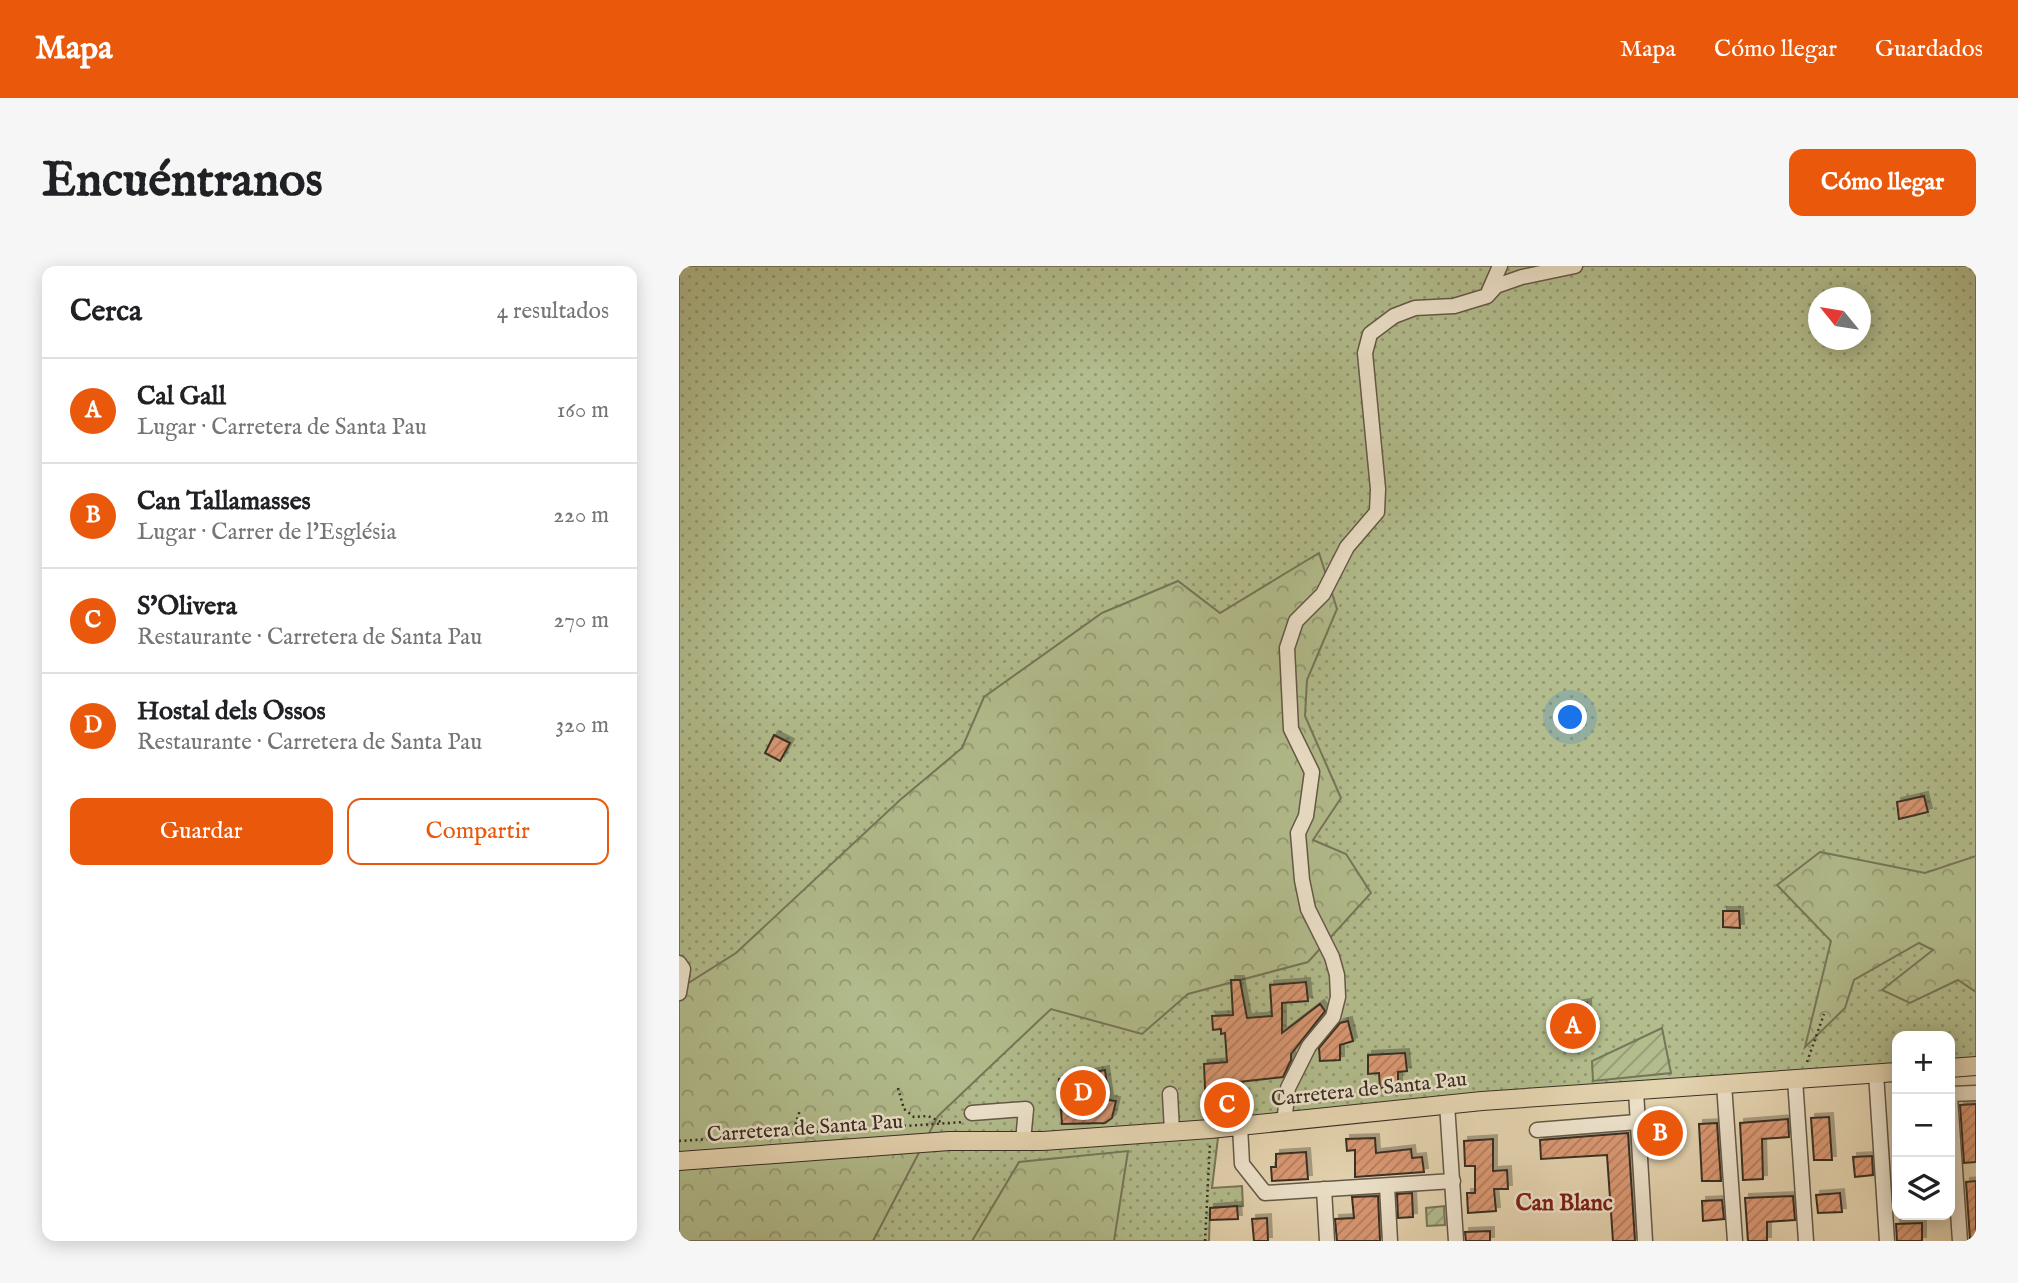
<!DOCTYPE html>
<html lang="es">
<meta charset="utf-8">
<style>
:root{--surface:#fff;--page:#f6f6f6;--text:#202124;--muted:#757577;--line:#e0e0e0;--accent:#ea580c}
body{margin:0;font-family:"IM FELL English",serif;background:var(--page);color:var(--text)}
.controls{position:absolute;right:21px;bottom:21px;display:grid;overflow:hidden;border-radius:14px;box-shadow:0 4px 18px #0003}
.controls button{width:63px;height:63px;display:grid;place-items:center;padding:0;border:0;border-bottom:2px solid var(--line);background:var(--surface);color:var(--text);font:35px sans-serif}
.compass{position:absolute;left:1129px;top:21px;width:63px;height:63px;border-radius:50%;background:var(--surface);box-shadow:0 4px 18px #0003;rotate:300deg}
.you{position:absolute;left:892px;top:452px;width:24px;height:24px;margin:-18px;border:5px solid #fff;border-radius:50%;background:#1a73e8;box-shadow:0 0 0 10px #1a73e833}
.badge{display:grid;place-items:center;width:46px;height:46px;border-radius:50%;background:var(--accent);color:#fff;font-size:23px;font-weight:700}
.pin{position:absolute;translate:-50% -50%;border:4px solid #fff;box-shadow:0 2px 7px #0006}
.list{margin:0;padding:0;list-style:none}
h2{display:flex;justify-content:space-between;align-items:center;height:91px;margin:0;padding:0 28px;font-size:30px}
h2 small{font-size:23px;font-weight:400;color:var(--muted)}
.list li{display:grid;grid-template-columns:46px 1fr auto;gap:21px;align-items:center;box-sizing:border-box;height:105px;padding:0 28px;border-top:2px solid var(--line)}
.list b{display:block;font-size:26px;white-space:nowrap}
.list p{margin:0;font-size:23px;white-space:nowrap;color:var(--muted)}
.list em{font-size:23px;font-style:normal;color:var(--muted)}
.actions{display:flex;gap:14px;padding:21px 28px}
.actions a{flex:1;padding:16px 0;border:2px solid var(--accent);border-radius:14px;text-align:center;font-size:24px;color:var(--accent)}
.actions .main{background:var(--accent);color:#fff}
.icon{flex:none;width:38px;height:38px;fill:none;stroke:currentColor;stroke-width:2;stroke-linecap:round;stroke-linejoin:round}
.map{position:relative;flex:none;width:1297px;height:975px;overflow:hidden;border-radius:14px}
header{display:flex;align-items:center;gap:42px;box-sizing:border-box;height:98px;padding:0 35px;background:var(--accent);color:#fff}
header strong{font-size:33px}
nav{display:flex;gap:38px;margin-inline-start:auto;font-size:24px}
.intro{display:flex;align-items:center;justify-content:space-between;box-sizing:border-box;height:168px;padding:0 42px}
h1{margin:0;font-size:49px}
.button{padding:18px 32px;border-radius:14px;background:var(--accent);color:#fff;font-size:24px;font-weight:700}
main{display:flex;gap:42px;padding:0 42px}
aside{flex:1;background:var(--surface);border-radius:14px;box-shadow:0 4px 18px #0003}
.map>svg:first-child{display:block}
</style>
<header>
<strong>Mapa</strong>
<nav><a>Mapa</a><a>Cómo llegar</a><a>Guardados</a></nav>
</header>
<div class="intro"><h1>Encuéntranos</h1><a class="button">Cómo llegar</a></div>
<main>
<aside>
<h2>Cerca<small>4 resultados</small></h2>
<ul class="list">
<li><span class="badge">A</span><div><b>Cal Gall</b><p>Lugar · Carretera de Santa Pau</p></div><em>160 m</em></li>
<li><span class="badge">B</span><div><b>Can Tallamasses</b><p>Lugar · Carrer de l'Església</p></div><em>220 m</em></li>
<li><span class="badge">C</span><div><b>S'Olivera</b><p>Restaurante · Carretera de Santa Pau</p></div><em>270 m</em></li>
<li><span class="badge">D</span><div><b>Hostal dels Ossos</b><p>Restaurante · Carretera de Santa Pau</p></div><em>320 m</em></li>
</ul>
<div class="actions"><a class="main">Guardar</a><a>Compartir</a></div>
</aside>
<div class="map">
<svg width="1297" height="975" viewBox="0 0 1297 975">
<defs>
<pattern id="grass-dots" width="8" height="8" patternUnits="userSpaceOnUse" patternTransform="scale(1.75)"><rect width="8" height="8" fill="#b2bc8c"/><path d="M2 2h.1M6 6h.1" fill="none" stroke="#929972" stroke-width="1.8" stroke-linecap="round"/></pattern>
<pattern id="forest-crowns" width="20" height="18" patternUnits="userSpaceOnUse" patternTransform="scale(1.75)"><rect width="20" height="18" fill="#b2bc8c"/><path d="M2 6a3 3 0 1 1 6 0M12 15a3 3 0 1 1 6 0" fill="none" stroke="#929972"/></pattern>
<pattern id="garden-furrows" width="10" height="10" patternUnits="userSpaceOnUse" patternTransform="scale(1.75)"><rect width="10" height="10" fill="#b2bc8c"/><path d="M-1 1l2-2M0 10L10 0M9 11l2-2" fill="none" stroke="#929972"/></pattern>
<pattern id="building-hatch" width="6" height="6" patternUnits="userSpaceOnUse" patternTransform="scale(1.75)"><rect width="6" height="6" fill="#da9873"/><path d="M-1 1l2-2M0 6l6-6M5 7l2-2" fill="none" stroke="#b27c5e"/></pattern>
<filter id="shadow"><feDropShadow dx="4" dy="-4" stdDeviation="0" flood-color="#0004"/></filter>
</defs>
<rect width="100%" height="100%" fill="#e4d3af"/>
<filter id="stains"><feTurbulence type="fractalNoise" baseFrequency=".00286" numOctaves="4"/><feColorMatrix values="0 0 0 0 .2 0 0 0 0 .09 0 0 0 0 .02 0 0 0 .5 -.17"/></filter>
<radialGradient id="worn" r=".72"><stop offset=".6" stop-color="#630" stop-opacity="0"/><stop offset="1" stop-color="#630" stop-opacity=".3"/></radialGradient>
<!-- grass -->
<path fill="url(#grass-dots)" stroke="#767658" stroke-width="2" fill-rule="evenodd" d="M0,0h1297v800l-26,2v-32h-53v36l-677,49 -8,67 30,-2 1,20 -33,2 -1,33h-530zM1140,32h42v42h-42z"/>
<!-- forest -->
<g fill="url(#forest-crowns)" stroke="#767658" stroke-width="2">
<polygon points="640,287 658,343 628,414 626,450 662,532 634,574 667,588 692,627 629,696 509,728 463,768 372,743 259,850 194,975 0,975 0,723 57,687 221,534 283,482 305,431 423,347 499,315 541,347"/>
<polygon points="1141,586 1246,607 1297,590 1297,726 1279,714 1231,737 1203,724 1254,684 1240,677 1175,714 1166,742 1126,781 1152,675 1098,619"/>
<polygon points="449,885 435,975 293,975 340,896"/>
</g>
<!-- garden -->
<g fill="url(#garden-furrows)" stroke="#767658" stroke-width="2">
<polygon points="983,762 992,807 914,815 913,795"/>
<polygon points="765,940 766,959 748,960 747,942"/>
</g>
<!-- building -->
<g fill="url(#building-hatch)" stroke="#392f24" stroke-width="2" filter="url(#shadow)">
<polygon points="95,469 111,477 101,495 86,487"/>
<polygon points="1245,530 1249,546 1220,553 1218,536"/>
<polygon points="1044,645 1060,645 1061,662 1044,661"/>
<polygon points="552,714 561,714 568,752 593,750 591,719 627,716 629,735 603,737 603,767 641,738 646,745 612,788 612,794 604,811 560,816 561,844 527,846 525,798 548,796 546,767 542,768 542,763 534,764 533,750 554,749"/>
<polygon points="908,737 909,759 905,761 905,768 901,771 902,781 886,784 879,753 897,751 896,739"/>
<polygon points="669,755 674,775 661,779 661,794 641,795 640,782 661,757"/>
<polygon points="726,787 728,805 719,806 719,821 701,822 700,807 689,808 689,789"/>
<polygon points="426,804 430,834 437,835 433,852 426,857 383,858 380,813"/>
<polygon points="1297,838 1297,896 1285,897 1281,839"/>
<polygon points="1150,851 1153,894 1135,894 1132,852"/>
<polygon points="988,852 994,860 989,863 995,875 980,881 969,862"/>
<polygon points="1109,853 1110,871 1083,873 1084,913 1064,914 1061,857"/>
<polygon points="1038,857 1042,915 1023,915 1020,858"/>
<polygon points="949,867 956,975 934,975 928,889 862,893 861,874"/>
<polygon points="696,872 697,887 732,883 733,892 743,891 745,906 676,911 676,884 668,885 667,873"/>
<polygon points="814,873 814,905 828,904 829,923 815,923 817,945 789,947 788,927 796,927 796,900 786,900 785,875"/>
<polygon points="627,886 629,913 593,915 592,901 597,901 597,888"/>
<polygon points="1193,890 1194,909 1176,911 1174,891"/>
<polygon points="1297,915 1297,973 1291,973 1287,916"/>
<polygon points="733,927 734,951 719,952 718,928"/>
<polygon points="1161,927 1163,946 1139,947 1137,929"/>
<polygon points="699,930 701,975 658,975 656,953 675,952 673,931"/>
<polygon points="1114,930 1116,954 1088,956 1088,975 1069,975 1066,932"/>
<polygon points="1043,934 1045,953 1024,955 1023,935"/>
<polygon points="558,940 559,953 531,954 531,942"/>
<polygon points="588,952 589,975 575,975 573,953"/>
<polygon points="1243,957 1243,975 1218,975 1217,958"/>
<polygon points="811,965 811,975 787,975 786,966"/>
</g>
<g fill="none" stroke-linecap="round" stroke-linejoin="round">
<defs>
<g id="minor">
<polyline points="810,25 821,0"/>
<polyline points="0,697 4,703 0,727"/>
<polyline points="1197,807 1208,975"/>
<polyline points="1116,813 1127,975"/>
<polyline points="1045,818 1056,975"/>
<polyline points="957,825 966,975"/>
<polyline points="491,828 493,865"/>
<polyline points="1271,828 1297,827"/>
<polyline points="1271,831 1281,975"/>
<polyline points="768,838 777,975"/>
<polyline points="293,847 347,843 344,875"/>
<polyline points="605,857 609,822 630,780 654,751 659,731 658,709 653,691 629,643 623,614 619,567 627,550 633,506 612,463 608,382 617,355 644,328 668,281 698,246 699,223 686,87 691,68 715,50 736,42 775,40 808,30 817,20 843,11 896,0"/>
<polyline points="561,860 563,898 586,927 774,915"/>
<polyline points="858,864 958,856"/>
<polyline points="708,920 711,975"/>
<polyline points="645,923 648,975"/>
</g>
<g id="major">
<polyline points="1271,802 1297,800"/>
<polyline points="0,895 270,875 364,875 531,863 803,835 1218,806"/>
</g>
</defs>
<!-- minor casing -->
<use href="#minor" stroke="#645847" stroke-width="17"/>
<!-- major casing -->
<use href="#major" stroke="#392f24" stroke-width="20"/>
<!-- path -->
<g stroke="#392f24" stroke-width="2.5" stroke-dasharray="2 3.5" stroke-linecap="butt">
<polyline points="1128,796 1145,748"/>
<polyline points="219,822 225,843 235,851 249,850 262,856"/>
<polyline points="113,869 121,844"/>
<polyline points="0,875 285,856"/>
<polyline points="526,975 531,877"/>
</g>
<!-- minor -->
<use href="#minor" stroke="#ede2cb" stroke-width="14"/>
<!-- major -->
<use href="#major" stroke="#e4d3af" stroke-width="18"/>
</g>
<g text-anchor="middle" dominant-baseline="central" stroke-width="5" stroke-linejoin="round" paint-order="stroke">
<!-- street labels -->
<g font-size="21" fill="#392f24" stroke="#ede2cb">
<text transform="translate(690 824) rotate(-6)">Carretera de Santa Pau</text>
<text transform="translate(126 863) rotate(-4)">Carretera de Santa Pau</text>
</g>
<!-- neighbourhood labels -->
<g font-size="23" font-weight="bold" fill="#7a1f14" stroke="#ede2cb">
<text x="885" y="937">Can Blanc</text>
</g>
</g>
<rect width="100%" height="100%" filter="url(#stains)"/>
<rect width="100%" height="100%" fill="url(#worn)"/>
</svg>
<div class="controls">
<button>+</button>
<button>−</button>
<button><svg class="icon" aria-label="layers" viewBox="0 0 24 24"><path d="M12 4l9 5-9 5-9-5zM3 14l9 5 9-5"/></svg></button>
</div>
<svg class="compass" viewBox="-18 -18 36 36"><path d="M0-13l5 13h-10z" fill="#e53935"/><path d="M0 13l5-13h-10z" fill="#757577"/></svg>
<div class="you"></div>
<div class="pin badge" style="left:894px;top:760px">A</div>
<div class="pin badge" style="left:981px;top:867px">B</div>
<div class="pin badge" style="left:548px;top:839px">C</div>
<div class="pin badge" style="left:404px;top:827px">D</div>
</div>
</main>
